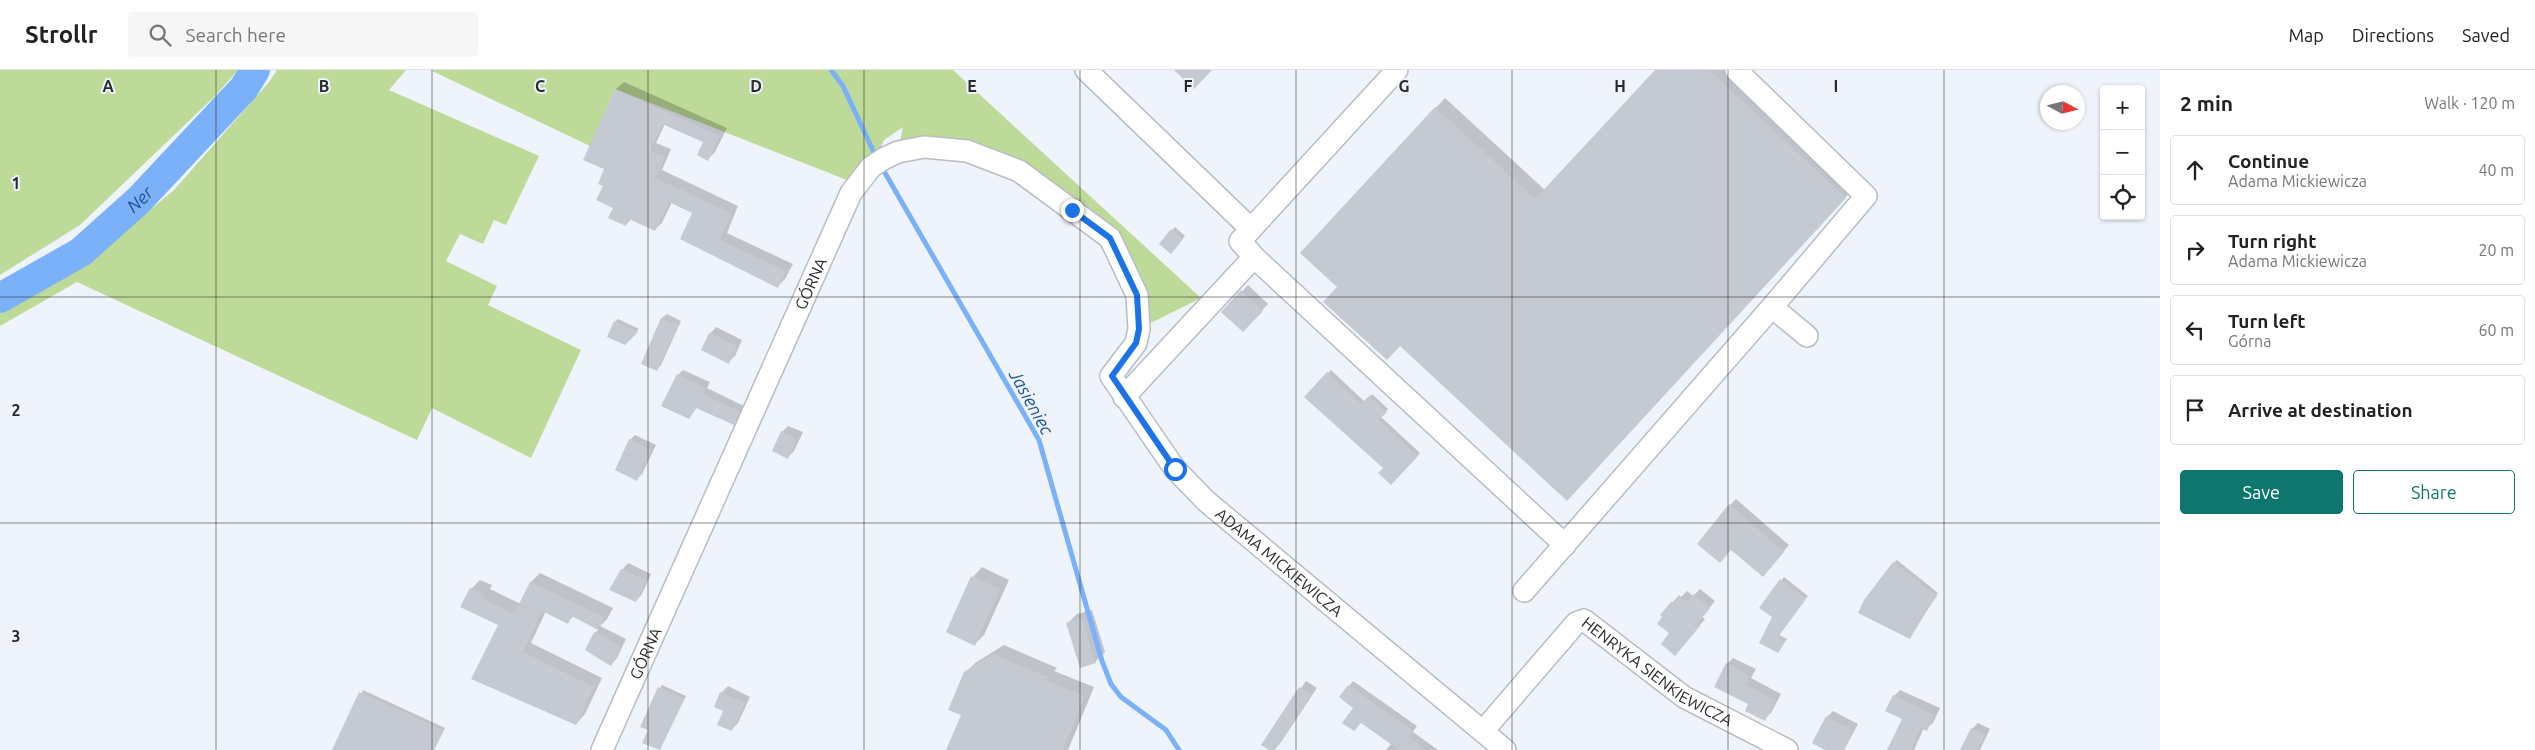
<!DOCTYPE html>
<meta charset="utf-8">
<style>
:root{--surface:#fff;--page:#f6f6f6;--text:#222;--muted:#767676;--line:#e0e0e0;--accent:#0f766e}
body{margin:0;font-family:Ubuntu,sans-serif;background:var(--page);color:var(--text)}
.controls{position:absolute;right:15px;top:15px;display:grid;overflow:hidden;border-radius:5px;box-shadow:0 1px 4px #0004}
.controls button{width:45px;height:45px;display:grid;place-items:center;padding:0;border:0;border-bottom:1px solid var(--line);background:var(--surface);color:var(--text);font:25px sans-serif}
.compass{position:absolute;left:2040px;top:15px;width:45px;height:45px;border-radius:50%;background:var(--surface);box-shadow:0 1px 4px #0004;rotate:97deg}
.stop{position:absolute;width:15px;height:15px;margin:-11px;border:4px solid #1a73e8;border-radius:50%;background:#fff}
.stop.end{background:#1a73e8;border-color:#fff;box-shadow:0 1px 5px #0008}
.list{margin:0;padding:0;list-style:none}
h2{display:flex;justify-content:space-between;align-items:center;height:65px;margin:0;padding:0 20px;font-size:21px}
h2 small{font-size:16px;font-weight:400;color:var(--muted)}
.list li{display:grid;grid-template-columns:32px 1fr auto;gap:15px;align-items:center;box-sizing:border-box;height:70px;margin:0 10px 10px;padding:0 10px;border:1px solid var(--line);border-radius:5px}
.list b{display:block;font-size:19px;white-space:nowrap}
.list p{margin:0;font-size:16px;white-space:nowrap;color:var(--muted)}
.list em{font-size:16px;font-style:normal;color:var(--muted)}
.actions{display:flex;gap:10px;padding:15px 20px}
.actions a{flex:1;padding:11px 0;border:1px solid var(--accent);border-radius:5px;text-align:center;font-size:18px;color:var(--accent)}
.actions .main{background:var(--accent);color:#fff}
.icon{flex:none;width:28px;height:28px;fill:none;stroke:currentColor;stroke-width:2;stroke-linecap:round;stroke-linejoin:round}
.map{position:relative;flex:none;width:2160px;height:680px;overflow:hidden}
header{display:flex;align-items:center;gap:30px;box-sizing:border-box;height:70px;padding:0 25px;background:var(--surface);border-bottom:1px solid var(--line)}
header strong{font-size:24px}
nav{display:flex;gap:28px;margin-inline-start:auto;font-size:18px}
.search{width:350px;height:45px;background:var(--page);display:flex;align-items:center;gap:12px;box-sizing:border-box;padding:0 18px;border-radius:5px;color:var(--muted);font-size:19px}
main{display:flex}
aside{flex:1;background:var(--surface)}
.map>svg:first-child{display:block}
</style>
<header>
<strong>Strollr</strong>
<div class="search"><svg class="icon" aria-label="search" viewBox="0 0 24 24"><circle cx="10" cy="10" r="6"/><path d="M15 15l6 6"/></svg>Search here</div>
<nav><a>Map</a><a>Directions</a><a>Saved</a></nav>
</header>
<main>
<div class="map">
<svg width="2160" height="680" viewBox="0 0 2160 680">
<rect width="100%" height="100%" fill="#eff4fc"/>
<!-- green -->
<g fill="#beda98">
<polygon points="0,0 238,0 214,27 80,155 0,205"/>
<polygon points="277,0 406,0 389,20 539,86 506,155 494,150 483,174 460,164 446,191 497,216 488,235 581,280 531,388 432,338 417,370 77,212 0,256 0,243 83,195 174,120 269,12"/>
<polygon points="430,0 953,0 1201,228 1139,259 1110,168 967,81 898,82 903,57 884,70 880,79 873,82 852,112 615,19 590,76"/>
</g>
<!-- shadow -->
<g fill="#0003">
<polygon points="1656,0 1728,0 1855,117 1577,419 1339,217 1302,183 1445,28 1545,120"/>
<polygon points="624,12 727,58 715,82 708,89 704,72 665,54 656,73 671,79 662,100 738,136 727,163 793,194 785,209 778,216 682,168 694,142 672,132 662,153 654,160 631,149 626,155 605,116 606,99 585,89 616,19"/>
<polygon points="1175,157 1185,166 1171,182 1161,174"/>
<polygon points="1248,215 1268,234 1243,260 1223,242"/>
<polygon points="667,244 681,251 661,295 657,300 642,293 662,248"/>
<polygon points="618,249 639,259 624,273 615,252"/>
<polygon points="716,257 742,270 735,286 728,292 710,264"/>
<polygon points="683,300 710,312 707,318 744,336 739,348 733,354 697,337 689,348 678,305"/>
<polygon points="1331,300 1365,332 1372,324 1388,339 1381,347 1420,383 1391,414 1384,398 1306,327"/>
<polygon points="788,356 803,362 794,381 788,387 782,362"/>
<polygon points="635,365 656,375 642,404 637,409 617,399 630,370"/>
<polygon points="1736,429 1789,475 1769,499 1730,435"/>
<polygon points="1897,490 1938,523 1910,568 1894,493"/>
<polygon points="628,493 651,504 642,524 636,531 622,500"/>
<polygon points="982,497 1009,510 984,565 974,575 973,507"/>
<polygon points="540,503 613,538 607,549 600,556 626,569 617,588 611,595 595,563 599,559 574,546 567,552 546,541 531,573 602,608 585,644 576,654 471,519 480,510 492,515 490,519 521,534 531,512"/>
<polygon points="1784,507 1808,526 1779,565 1787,569 1778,581 1773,547 1761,538"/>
<polygon points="1700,519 1715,531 1702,547 1705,549 1681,578 1662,545 1679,525 1681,527 1687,521 1693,526"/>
<polygon points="1092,540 1105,582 1095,592 1067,554 1077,544"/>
<polygon points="1004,575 1057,598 1054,601 1094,617 1068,680 949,680 962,645 965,603 975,593"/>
<polygon points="1733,588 1756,599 1751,608 1781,624 1771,643 1764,649 1750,633 1727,594"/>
<polygon points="1306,611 1317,618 1279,675 1271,680 1262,674"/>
<polygon points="1353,611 1417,656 1413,662 1438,680 1386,680 1392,673 1355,637 1349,616"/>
<polygon points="662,615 686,626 660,679 650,660 660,618"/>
<polygon points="728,616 750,627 738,653 732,659 724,640 721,623"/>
<polygon points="363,620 445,658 434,680 334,680"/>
<polygon points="1900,620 1940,638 1933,653 1926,659 1924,658 1914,680 1888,680 1903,648 1894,626"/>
<polygon points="1833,641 1858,654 1844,680 1828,680 1827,647"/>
<polygon points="1978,653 1990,659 1980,680 1962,680 1972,659"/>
</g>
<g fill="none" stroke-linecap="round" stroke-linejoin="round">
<!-- stream -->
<g stroke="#7ab1f9" stroke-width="5">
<polyline points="831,0 843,16 877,89"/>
<polyline points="881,96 1039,370 1102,591 1111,614 1121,627 1166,660 1179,680"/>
</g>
<!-- river -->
<path stroke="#7ab1f9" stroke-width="30" id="s1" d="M0,228l81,-46 58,-52 105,-112 11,-18"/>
</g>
<!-- building -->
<g fill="#c5cad2">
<polygon points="1174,0 1212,0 1194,19"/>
<polygon points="1655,0 1709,0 1846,128 1567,431 1400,276 1387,290 1323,232 1337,217 1300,183 1435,37 1535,129"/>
<polygon points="615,19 720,66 708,91 697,85 703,72 662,54 650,81 665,87 655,108 731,143 720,170 786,201 778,218 680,169 692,143 669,132 655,161 627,148 626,156 608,148 613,138 596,130 603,116 598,114 604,99 583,90"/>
<polygon points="1171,159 1183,169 1171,184 1159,174"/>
<polygon points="1241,220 1263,241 1243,262 1221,242"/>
<polygon points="661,248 678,255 657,301 641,294"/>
<polygon points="614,251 638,262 625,275 607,267"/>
<polygon points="709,263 737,276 729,294 701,280"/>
<polygon points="1327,302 1361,334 1369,326 1387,342 1379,350 1418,386 1391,415 1378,403 1383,398 1304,327"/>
<polygon points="677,304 705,318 703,324 740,342 734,355 696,338 689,349 661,336"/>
<polygon points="781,361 797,369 788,389 772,381"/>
<polygon points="629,369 652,380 637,411 615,400"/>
<polygon points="1729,434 1784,482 1763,507 1731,480 1720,493 1697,474"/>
<polygon points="1893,492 1937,526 1920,550 1910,569 1858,543 1864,530"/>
<polygon points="621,499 646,511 636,532 609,520"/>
<polygon points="971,506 1000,519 975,576 946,562"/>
<polygon points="1780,509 1806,529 1777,568 1785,572 1778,583 1759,573 1772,547 1759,538"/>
<polygon points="530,512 604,547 598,560 572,546 568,554 542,541 523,582 594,617 576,655 471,609 498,555 460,537 470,518 484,525 482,528 514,544"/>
<polygon points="1693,524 1710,538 1697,554 1700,556 1675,586 1661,574 1669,563 1657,554 1662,547 1660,545 1672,531 1674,533 1679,526 1686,532"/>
<polygon points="1082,548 1096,593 1080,598 1066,553"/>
<polygon points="594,562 621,576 611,596 585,580"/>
<polygon points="993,584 1049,608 1043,609 1085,626 1063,680 946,680 961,645 948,640 964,602"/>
<polygon points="1726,593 1750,606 1746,615 1776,631 1765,651 1745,641 1748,634 1714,617"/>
<polygon points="1348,615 1413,661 1409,667 1427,680 1399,680 1361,653 1354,661 1342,653 1353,638 1339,627"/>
<polygon points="658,617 684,629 660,680 642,673 648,660 640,657"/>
<polygon points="1299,617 1311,625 1275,680 1269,680 1261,675"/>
<polygon points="359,622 443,660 434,680 332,680"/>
<polygon points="720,622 745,633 732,661 717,655 723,641 714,637"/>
<polygon points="1893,625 1934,645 1927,661 1921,658 1911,680 1887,680 1902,649 1885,641"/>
<polygon points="1826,646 1853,660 1843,680 1825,680 1812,673"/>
<polygon points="1971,658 1985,665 1978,680 1960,680"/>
</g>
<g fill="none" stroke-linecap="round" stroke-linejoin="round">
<defs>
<g id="minor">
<polyline points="1086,0 1251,159"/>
<polyline points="1736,0 1866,126 1772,237"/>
<polyline points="1254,187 1565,475"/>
<polyline points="1124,327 1254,187 1240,171 1397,0"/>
<polyline points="1524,521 1772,237 1807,266"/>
<path id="s2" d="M1483,661l93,-108 8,-3 100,77 103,53"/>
<path id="s3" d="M602,680l249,-557 20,-26 14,-9 13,-6 26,-5 43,4 52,20 91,67 27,57 2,34 -3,14 -25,33 64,93 31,32 299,249"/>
</g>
</defs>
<!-- minor casing -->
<use href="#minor" stroke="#b8bcc4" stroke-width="24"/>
<!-- minor -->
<use href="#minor" stroke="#fff" stroke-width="21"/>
</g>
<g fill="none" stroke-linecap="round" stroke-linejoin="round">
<!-- route -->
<polyline stroke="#1a73e8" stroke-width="6" points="1072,140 1110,168 1137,225 1139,259 1136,273 1112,306 1175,399"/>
</g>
<!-- grid -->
<path fill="none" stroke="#282a2d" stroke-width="1" stroke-opacity="0.55" d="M216,0v680M432,0v680M648,0v680M864,0v680M1080,0v680M1296,0v680M1512,0v680M1728,0v680M1944,0v680M0,227h2160M0,453h2160"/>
<g text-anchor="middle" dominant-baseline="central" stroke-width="4" stroke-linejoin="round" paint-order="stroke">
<!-- street labels -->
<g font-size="16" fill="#282a2d" stroke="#eff4fc">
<text stroke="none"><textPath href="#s3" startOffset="511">GÓRNA</textPath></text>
<text stroke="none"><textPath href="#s3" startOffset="1318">ADAMA MICKIEWICZA</textPath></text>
<text stroke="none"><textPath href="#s3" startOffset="106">GÓRNA</textPath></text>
<text stroke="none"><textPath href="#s2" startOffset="241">HENRYKA SIENKIEWICZA</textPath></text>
</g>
<!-- water labels -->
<g font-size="18" font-style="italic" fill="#1d5293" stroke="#eff4fc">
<text stroke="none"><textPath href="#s1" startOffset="172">Ner</textPath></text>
<text transform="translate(1032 332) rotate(61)">Jasieniec</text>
</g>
</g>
<g font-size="16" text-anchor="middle" font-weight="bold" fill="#282a2d" stroke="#eff4fc" stroke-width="4" stroke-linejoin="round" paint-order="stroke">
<text x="108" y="22">A</text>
<text x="324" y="22">B</text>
<text x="540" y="22">C</text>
<text x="756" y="22">D</text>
<text x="972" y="22">E</text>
<text x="1188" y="22">F</text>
<text x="1404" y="22">G</text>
<text x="1620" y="22">H</text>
<text x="1836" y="22">I</text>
<text x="16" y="119">1</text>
<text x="16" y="346">2</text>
<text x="16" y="572">3</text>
</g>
</svg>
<div class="controls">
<button>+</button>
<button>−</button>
<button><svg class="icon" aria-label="locate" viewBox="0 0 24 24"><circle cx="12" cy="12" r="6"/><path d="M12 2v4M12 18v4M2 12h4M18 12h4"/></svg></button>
</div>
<svg class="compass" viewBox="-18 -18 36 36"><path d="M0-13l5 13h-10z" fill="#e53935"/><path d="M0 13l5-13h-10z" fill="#767676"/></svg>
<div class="stop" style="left:1175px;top:399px"></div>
<div class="stop end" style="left:1072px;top:140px"></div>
</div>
<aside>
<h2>2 min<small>Walk · 120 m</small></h2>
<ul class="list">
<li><svg class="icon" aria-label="ahead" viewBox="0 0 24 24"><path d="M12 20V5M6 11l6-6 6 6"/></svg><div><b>Continue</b><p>Adama Mickiewicza</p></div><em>40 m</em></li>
<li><svg class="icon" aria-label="right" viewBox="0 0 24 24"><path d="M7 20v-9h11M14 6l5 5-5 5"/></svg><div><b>Turn right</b><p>Adama Mickiewicza</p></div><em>20 m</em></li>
<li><svg class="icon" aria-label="left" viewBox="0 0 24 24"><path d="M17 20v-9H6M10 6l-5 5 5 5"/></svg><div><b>Turn left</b><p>Górna</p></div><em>60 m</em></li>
<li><svg class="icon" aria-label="arrive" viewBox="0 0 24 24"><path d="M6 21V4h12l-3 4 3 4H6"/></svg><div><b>Arrive at destination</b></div></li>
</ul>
<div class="actions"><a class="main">Save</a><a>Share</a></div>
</aside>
</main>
